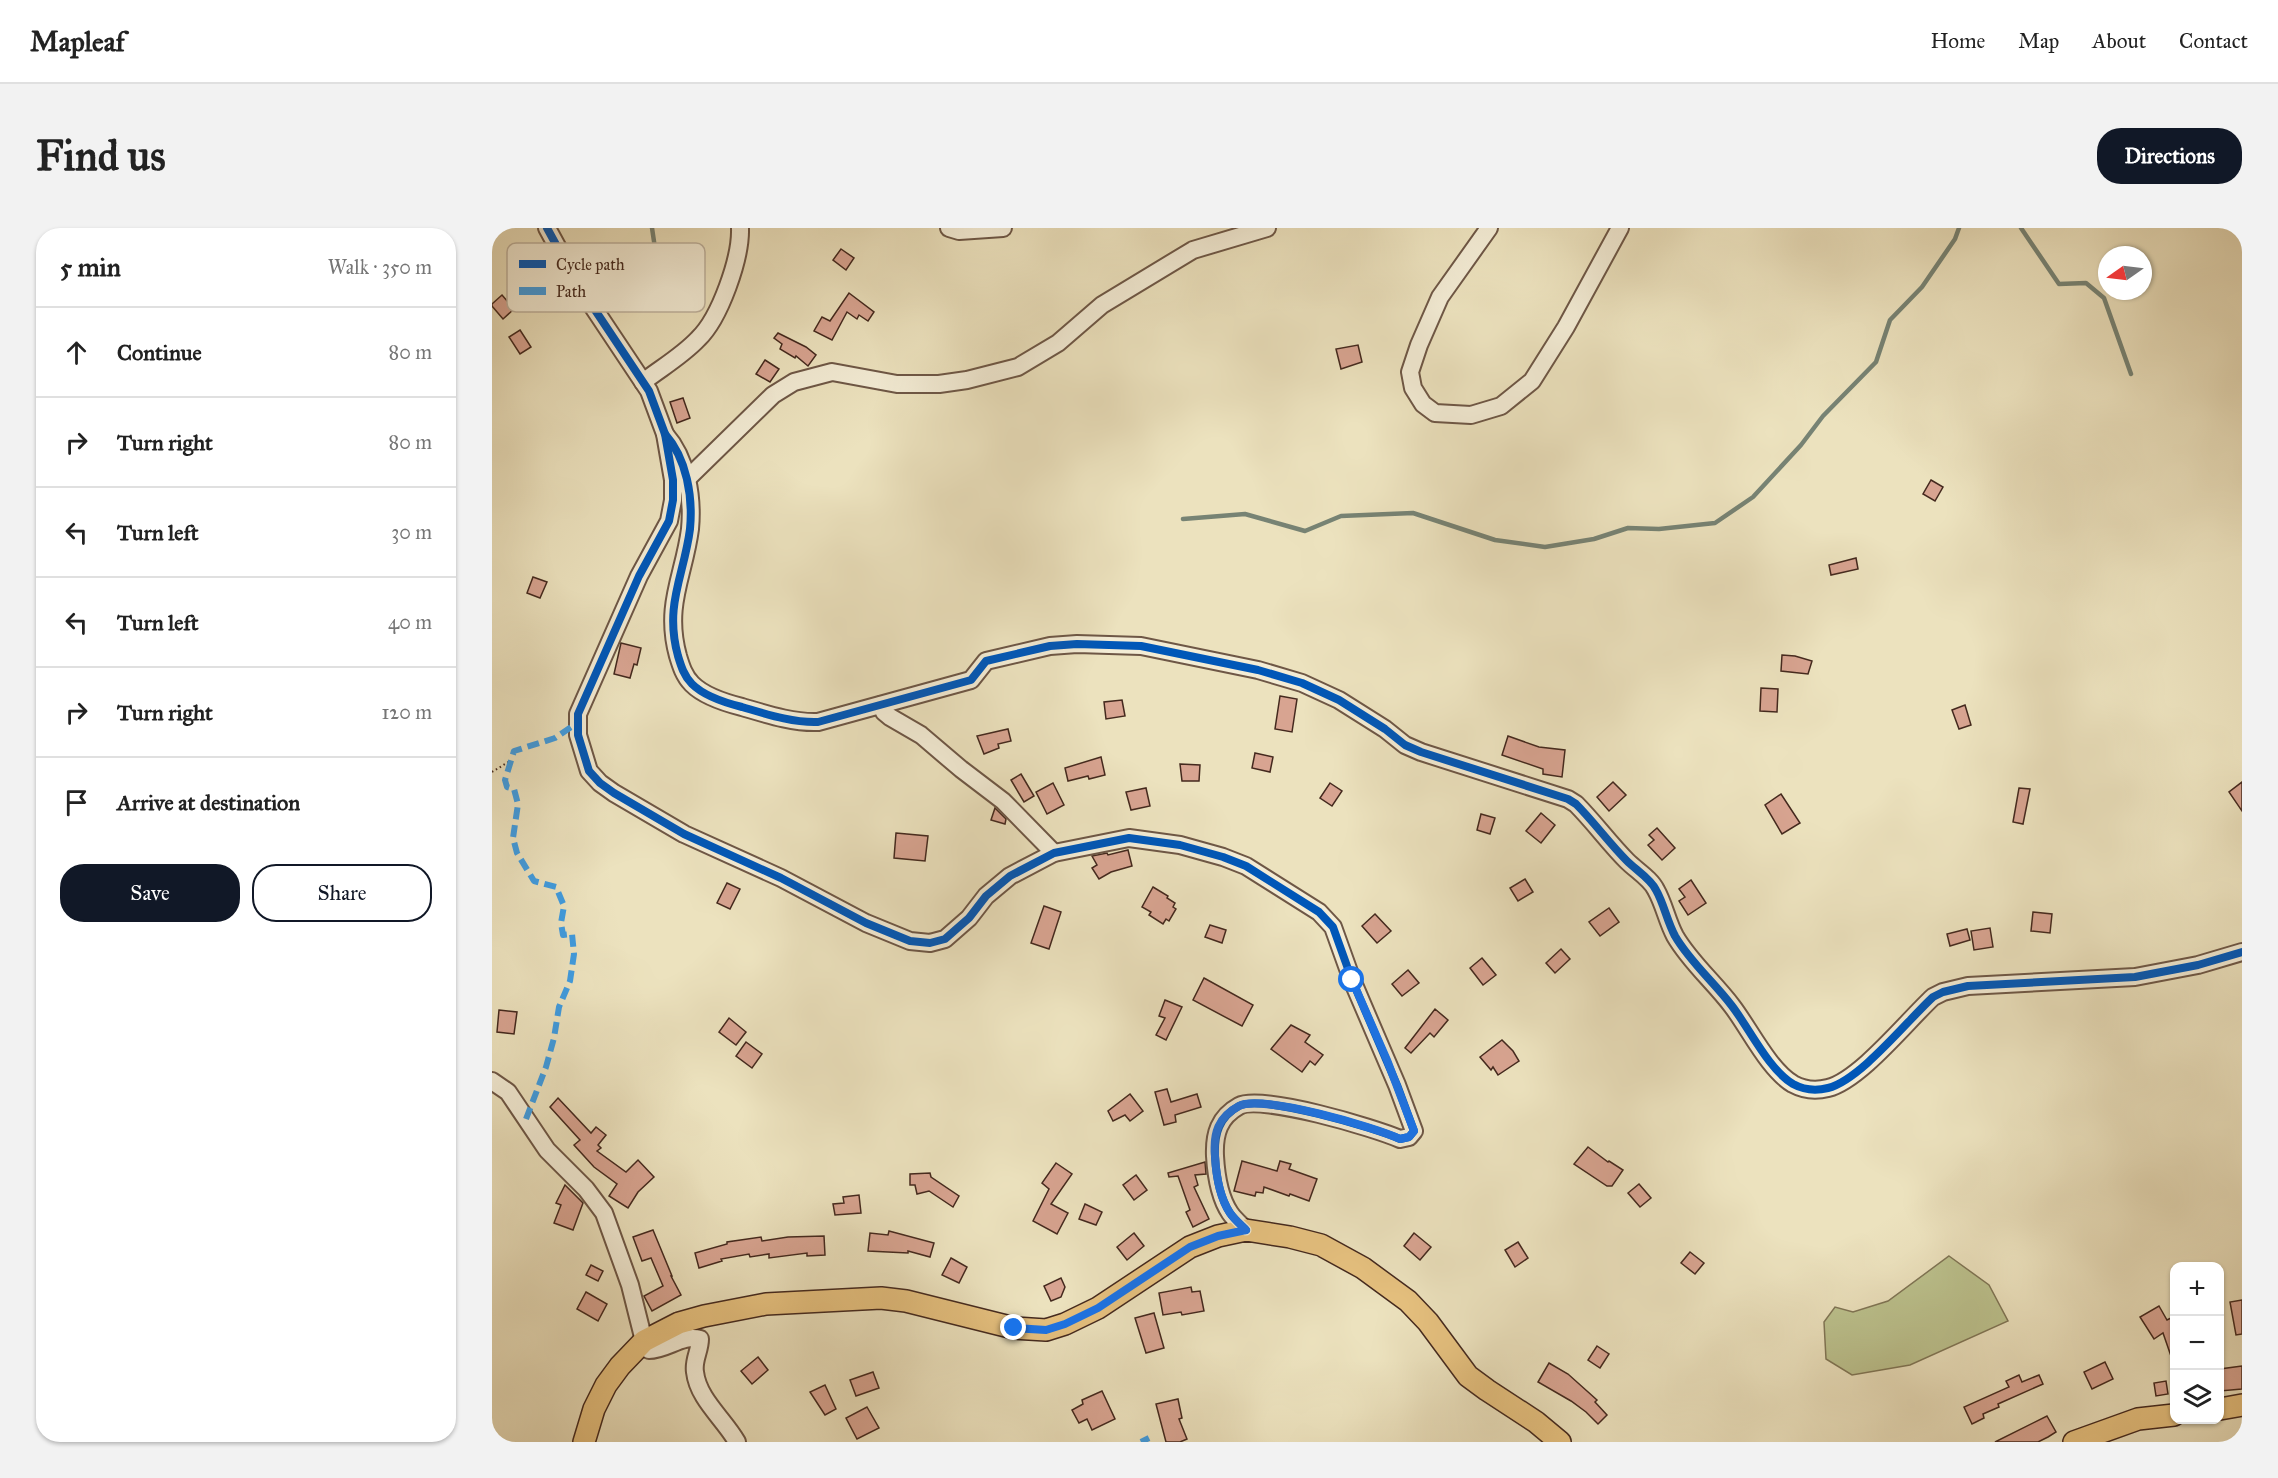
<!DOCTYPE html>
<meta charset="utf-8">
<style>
:root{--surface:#fff;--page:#f2f2f2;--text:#222;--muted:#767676;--line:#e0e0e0;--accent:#111827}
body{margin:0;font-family:"IM FELL Great Primer",serif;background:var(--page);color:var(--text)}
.controls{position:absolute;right:18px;bottom:18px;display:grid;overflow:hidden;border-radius:12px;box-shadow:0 2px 4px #0004}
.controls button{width:54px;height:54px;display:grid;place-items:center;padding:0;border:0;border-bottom:2px solid var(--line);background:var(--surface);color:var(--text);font:30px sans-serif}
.compass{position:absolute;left:1606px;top:18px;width:54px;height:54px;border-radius:50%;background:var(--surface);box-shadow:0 2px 4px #0004;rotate:256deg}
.stop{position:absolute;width:18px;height:18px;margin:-14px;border:4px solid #1a73e8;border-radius:50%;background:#fff}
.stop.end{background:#1a73e8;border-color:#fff;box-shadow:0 2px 6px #0008}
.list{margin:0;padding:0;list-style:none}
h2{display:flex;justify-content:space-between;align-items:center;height:78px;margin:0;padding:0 24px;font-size:26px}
h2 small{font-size:20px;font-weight:400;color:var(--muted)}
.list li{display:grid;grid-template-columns:39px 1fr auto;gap:18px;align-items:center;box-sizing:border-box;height:90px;padding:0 24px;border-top:2px solid var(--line)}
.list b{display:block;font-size:22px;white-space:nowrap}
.list em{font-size:20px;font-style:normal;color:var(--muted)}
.actions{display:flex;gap:12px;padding:18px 24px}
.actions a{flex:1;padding:14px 0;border:2px solid var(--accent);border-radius:24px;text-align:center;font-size:21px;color:var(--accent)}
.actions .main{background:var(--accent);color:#fff}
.icon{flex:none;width:33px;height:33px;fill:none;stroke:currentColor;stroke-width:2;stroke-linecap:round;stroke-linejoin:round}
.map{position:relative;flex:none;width:1750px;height:1214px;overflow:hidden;border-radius:24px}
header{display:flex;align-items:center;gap:36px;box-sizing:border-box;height:84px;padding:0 30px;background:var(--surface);border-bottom:2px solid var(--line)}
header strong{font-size:28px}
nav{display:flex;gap:33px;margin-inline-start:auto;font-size:21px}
.intro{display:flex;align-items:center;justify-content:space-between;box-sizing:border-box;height:144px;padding:0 36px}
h1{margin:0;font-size:42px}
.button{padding:15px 27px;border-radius:24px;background:var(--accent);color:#fff;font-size:21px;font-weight:700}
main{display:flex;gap:36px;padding:0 36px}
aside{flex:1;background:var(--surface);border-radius:24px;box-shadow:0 2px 4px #0004}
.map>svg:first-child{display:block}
</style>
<header>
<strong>Mapleaf</strong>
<nav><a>Home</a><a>Map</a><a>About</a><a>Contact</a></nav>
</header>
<div class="intro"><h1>Find us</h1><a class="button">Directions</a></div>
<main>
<aside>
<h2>5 min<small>Walk · 350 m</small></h2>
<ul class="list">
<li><svg class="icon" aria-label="ahead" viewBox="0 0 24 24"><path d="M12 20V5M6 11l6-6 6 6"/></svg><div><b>Continue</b></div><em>80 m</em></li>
<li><svg class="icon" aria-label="right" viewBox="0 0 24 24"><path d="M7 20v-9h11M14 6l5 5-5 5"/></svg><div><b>Turn right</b></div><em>80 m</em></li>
<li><svg class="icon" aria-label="left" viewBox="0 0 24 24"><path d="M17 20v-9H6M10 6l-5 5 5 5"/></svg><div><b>Turn left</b></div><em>30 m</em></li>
<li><svg class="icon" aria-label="left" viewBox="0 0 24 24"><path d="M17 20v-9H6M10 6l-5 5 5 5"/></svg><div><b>Turn left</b></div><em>40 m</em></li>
<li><svg class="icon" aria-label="right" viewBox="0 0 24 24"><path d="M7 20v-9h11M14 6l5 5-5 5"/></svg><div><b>Turn right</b></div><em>120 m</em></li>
<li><svg class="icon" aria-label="arrive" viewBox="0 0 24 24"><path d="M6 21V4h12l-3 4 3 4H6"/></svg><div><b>Arrive at destination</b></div></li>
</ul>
<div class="actions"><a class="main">Save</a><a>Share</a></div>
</aside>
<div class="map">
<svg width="1750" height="1214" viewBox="0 0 1750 1214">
<rect width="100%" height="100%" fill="#ece2be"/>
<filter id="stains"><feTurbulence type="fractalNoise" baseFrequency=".00333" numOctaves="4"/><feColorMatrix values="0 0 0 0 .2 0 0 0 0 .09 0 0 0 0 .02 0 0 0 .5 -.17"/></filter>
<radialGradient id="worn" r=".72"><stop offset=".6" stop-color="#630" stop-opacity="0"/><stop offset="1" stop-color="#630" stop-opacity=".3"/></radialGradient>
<!-- green -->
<polygon fill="#bcc28e" stroke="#807656" stroke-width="1.5" points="1457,1028 1497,1057 1516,1093 1418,1137 1360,1147 1334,1131 1332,1094 1343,1079 1361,1084 1396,1073"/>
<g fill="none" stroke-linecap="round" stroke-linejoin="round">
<!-- stream -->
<g stroke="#778374" stroke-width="4.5">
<polyline points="160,0 163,20"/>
<polyline points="1529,0 1567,56 1594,55 1612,70 1639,146"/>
<polyline points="691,291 753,286 813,303 849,288 921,285 1003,312 1053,319 1102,311 1136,300 1167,301 1223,295 1261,269 1309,217 1331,188 1384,134 1398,92 1430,59 1463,11 1467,0"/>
</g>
</g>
<!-- building -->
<g fill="#d8a491" stroke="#44291e" stroke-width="1.5">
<polygon points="349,21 362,30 354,42 341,32"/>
<polygon points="357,65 382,84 376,93 367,87 365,91 355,84 340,112 322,103 330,89 338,93"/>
<polygon points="10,67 22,81 11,91 0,78 0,76"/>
<polygon points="28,102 39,119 28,126 17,109"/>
<polygon points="286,105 314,119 324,127 316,138 304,128 303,130 288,121 290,116 282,110"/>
<polygon points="866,117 870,134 849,141 844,121"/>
<polygon points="273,132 287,141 278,154 264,146"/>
<polygon points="191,170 198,190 185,195 178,174"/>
<polygon points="1439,252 1451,259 1443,273 1431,266"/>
<polygon points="1364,330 1366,341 1339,347 1337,337"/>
<polygon points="41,349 55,354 48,370 35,365"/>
<polygon points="129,415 149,420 145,437 142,436 138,450 122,446"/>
<polygon points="1290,427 1303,428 1320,433 1316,446 1289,443"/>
<polygon points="1269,460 1286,461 1285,484 1268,483"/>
<polygon points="788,468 805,471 800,504 783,501"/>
<polygon points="630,472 633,488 614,491 612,474"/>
<polygon points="1473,477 1479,497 1467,501 1460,482"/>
<polygon points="516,501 519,513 506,516 507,520 492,526 485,508"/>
<polygon points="1016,508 1047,519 1073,522 1070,549 1051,546 1051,541 1010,527"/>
<polygon points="763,525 781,529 778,544 760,540"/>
<polygon points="609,529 613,547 597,551 596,548 576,553 573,540"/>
<polygon points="688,536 708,537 707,553 690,553"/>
<polygon points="529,546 542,568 532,574 519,552"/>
<polygon points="1121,554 1134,567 1117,583 1105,569"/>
<polygon points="1750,554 1750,583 1737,564"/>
<polygon points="561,555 572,577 555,586 544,564"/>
<polygon points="838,555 850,563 840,578 828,570"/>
<polygon points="654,560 658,578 639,582 634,564"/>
<polygon points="1527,560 1538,561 1531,596 1521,594"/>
<polygon points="1289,566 1308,595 1290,606 1273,577"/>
<polygon points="503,580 514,591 513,596 499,592"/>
<polygon points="1049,585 1063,597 1049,615 1034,603"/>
<polygon points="989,586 1003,590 998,606 985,602"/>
<polygon points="1165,600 1183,620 1170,632 1156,617 1162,612 1157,607"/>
<polygon points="404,605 436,608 433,633 402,630"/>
<polygon points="636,622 640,638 619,644 607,651 600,640 605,637 600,628 615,625 616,627"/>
<polygon points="1033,651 1041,664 1026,673 1018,660"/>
<polygon points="1199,652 1214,675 1196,687 1187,673 1193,669 1187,661"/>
<polygon points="235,655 248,661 238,681 225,675"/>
<polygon points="661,659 676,668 675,670 683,675 681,679 684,681 677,693 674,691 671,696 657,687 659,684 650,679"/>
<polygon points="552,678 569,684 557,721 539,715"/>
<polygon points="1117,680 1127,694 1108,708 1097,694"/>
<polygon points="1541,684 1560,686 1558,705 1539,703"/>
<polygon points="883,686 899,703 885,715 870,698"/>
<polygon points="718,697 734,702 730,715 713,709"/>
<polygon points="1498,700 1501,719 1482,722 1479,703"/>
<polygon points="1475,701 1478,712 1458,718 1455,706"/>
<polygon points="1069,721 1078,731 1063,745 1054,735"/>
<polygon points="990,730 1004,747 991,757 978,740"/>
<polygon points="916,742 927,755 910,768 900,756"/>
<polygon points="712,750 761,777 750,798 701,772"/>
<polygon points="673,772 690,779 674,812 664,807 673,790 667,788"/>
<polygon points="943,781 956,792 942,809 938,805 919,825 913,820"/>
<polygon points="7,782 25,784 22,806 5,804"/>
<polygon points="237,790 254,804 244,817 227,804"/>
<polygon points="799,797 818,807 813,814 831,827 823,837 818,833 810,844 779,821"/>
<polygon points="1010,812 1021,823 1027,833 1006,847 1001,839 999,842 988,829"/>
<polygon points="254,814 270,826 260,840 244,828"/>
<polygon points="675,861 679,874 705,866 709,879 683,887 684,894 672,897 663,864"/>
<polygon points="638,866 651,883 638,893 633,887 621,893 616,883"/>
<polygon points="66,870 99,905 104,899 114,907 106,917 109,920 105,923 134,944 146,932 162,949 146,964 136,980 117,968 125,956 102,939 82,917 88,912 58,879"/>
<polygon points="1096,919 1116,934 1117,933 1131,942 1120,958 1115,958 1082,936"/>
<polygon points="750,933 785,943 788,933 799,936 797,941 825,951 817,973 798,966 797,968 772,959 771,965 764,964 763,968 742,963"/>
<polygon points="713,934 714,946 703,947 706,957 702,959 717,991 701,999 694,984 698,982 686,948 677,949 676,945"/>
<polygon points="564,935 580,946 559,976 576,985 565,1006 541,993 557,961 550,955"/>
<polygon points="438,945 439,949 467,968 461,979 437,963 425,966 423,957 418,957 418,946"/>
<polygon points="644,947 655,962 642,972 631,957"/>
<polygon points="1147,956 1159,970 1148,979 1136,965"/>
<polygon points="73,957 91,975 81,1002 62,995 69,977 64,975"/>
<polygon points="367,967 369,985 343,987 341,976 352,975 351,969"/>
<polygon points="593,976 610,984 604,997 587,991"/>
<polygon points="161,1002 180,1048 179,1048 189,1067 160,1083 152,1068 171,1058 159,1030 150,1033 141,1009"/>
<polygon points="397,1003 442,1015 438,1029 416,1023 416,1025 376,1023 378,1005 396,1007"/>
<polygon points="642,1005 652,1018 635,1032 625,1019"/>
<polygon points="922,1005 939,1019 928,1032 912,1018"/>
<polygon points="332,1008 333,1027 315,1028 315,1025 277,1030 277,1026 258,1029 257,1026 229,1031 230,1033 207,1040 203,1025 235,1016 235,1014 269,1009 270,1013 296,1009"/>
<polygon points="1026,1014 1036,1030 1023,1039 1013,1022"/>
<polygon points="1198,1024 1212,1035 1203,1046 1189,1035"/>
<polygon points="459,1030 475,1039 467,1055 450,1047"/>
<polygon points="99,1037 111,1043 106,1053 94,1047"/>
<polygon points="569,1050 573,1059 569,1069 559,1073 552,1058"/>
<polygon points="699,1059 700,1064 708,1063 712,1083 690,1087 689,1084 671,1087 667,1065"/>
<polygon points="94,1064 115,1076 106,1093 85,1081"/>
<polygon points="1750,1072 1750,1106 1744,1107 1738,1074"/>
<polygon points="1667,1078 1675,1092 1683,1088 1683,1131 1680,1131 1671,1105 1662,1111 1648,1089"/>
<polygon points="662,1085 672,1120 654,1125 643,1090"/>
<polygon points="1105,1118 1117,1126 1108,1140 1096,1132"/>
<polygon points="266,1129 276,1142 260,1156 249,1143"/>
<polygon points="1613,1134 1621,1151 1600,1161 1592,1144"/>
<polygon points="1057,1135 1076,1146 1105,1172 1103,1174 1115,1187 1106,1196 1094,1184 1079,1173 1046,1154"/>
<polygon points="1750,1138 1750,1161 1728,1163 1728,1141"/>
<polygon points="381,1144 387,1160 364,1168 358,1152"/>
<polygon points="1527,1147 1530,1154 1547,1147 1551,1156 1506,1176 1507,1179 1491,1186 1492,1190 1480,1196 1472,1179 1517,1159 1514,1153"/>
<polygon points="1674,1153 1676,1166 1664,1168 1662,1155"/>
<polygon points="333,1157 344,1181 333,1187 318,1164"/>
<polygon points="610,1163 623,1191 600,1202 595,1191 587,1195 580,1182 591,1176 590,1172"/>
<polygon points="686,1171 690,1190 687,1191 695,1211 688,1214 674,1214 664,1176"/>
<polygon points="375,1179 387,1200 365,1211 354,1190"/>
<polygon points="1555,1188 1564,1204 1556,1209 1546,1214 1503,1214"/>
</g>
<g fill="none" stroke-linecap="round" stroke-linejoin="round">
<defs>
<g id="minor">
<path d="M55,0l30,55 72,108 16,43 8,46v20l-4,21 -30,55 -61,138v21l11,36 11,12 14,10 70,41 97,44 85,45 44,18 20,2 15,-4 24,-21 17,-22 24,-20 44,-23 75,-15 51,7 43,12 23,9 73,46 14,15 19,53 45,105 17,46 -5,6 -9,2c-25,-11 -139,-45 -161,-33 -20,11 -25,28 -24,50 1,18 5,42 15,57 4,6 11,12 16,17"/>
<polyline points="457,0 467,3 511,0"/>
<polyline points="997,0 948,69 927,117 918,144 921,160 931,176 943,185 979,187 1009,178 1040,153 1074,99 1128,0"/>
<path d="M151,154c18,-14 39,-26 55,-43 22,-21 43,-81 42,-111"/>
<path d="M173,206c22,25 28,63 25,95 -6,47 -26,76 -12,127 3,10 6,20 14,28 12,12 34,19 50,23 24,7 51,16 76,15l153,-42 15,-19 64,-15 27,-2 64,2 117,24 44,13 37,17 46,29 20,16 16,7 147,47 8,5c18,18 33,39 51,57 9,9 24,18 29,29 8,14 11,31 19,46 15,26 39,46 57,70 17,22 37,64 61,78 11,6 23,7 35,4 32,-8 79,-67 105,-91l10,-5 25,-6 167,-9 63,-12 44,-13"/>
<polyline points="195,251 281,167 302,154 340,144 405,156 447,156 475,152 526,139 566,115 610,77 701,22 775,0"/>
<polyline points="389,477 392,484 398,489 429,507 469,541 511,573 562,625"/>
<path d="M0,853l16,11 39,58 39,39 18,24 26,72 14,56 5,9c18,0 33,-16 51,-11 0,12 -7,21 -5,33 3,27 29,47 42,70"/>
</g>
<g id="major">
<polyline points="1728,1181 1750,1177"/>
<polyline points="92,1214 102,1181 114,1157 128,1138 152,1113 187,1095 212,1088 274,1076 389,1070 414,1073 522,1100 554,1102 573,1096 606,1080 698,1019 726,1008 754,1002 798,1009 829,1017 871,1040 916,1073 936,1094 976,1148 995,1162 1044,1194 1068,1214"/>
<polyline points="1582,1214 1646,1191 1682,1187"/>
</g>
</defs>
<!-- minor casing -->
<use href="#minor" stroke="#6e5746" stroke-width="20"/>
<!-- major casing -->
<use href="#major" stroke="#44291e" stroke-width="24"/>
<!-- path -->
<polyline stroke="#44291e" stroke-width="2" stroke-dasharray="1.5 3" stroke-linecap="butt" points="0,544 18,533"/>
<!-- minor -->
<use href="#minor" stroke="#f3ecd5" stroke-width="16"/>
<!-- major -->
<use href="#major" stroke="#e6c17f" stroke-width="21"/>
<!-- quiet -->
<g stroke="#409ce0" stroke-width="6" stroke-dasharray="12 6" stroke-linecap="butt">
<polyline points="34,891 54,839 62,810 67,779 78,753 82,726 80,706 71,707 69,695 72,678 64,659 42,653 25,625 21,610 26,576 22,561 15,559 13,552 22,523 63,510 85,495"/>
<polyline points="649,1214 657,1210"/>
</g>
<defs>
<g id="cycleway">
<path d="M55,0l30,55 72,108 16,43 8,46v20l-4,21 -30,55 -61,138v21l11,36 11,12 14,10 70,41 97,44 85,45 44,18 20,2 15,-4 24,-21 17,-22 24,-20 44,-23 75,-15 51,7 43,12 23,9 73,46 14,15 19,53 45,105 17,46 -5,6 -9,2c-25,-11 -139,-45 -161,-33 -20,11 -25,28 -24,50 1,18 5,42 15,57 4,6 11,12 16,17"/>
<path d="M173,206c22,25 28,63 25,95 -6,47 -26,76 -12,127 3,10 6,20 14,28 12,12 34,19 50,23 24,7 51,16 76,15l153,-42 15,-19 64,-15 27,-2 64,2 117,24 44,13 37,17 46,29 20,16 16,7 147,47 8,5c18,18 33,39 51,57 9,9 24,18 29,29 8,14 11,31 19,46 15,26 39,46 57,70 17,22 37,64 61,78 11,6 23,7 35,4 32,-8 79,-67 105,-91l10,-5 25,-6 167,-9 63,-12 44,-13"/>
</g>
</defs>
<!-- cycleway casing -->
<use href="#cycleway" stroke="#f3ecd5" stroke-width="11"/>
<!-- cycleway -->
<use href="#cycleway" stroke="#0057b8" stroke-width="8"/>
</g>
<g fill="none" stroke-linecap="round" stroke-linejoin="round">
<!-- route -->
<path stroke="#1a73e8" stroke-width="8" d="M522,1100l32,2 19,-6 33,-16 92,-61 28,-11 28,-6c-5,-5 -12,-11 -16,-17 -10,-15 -14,-39 -15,-57 -2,-23 3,-39 24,-50 22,-12 136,21 161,33l9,-2 5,-6 -27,-71 -35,-80"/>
</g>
<!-- legend -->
<rect x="15" y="15" width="198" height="69" rx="9" fill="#f3ecd5" stroke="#beb29e" stroke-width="1.5"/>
<rect x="27" y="32" width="27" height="8" fill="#0057b8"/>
<rect x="27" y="59" width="27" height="8" fill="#409ce0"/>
<g font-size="16" fill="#44291e">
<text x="64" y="42">Cycle path</text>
<text x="64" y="69">Path</text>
</g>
<rect width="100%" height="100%" filter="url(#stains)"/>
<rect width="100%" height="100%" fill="url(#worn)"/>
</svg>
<div class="controls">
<button>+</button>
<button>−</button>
<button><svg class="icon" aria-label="layers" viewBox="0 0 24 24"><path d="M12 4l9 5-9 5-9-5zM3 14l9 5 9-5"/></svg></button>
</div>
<svg class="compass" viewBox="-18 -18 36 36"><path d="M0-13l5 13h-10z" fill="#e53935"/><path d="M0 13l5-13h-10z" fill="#767676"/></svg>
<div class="stop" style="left:860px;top:752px"></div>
<div class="stop end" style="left:522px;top:1100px"></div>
</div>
</main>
